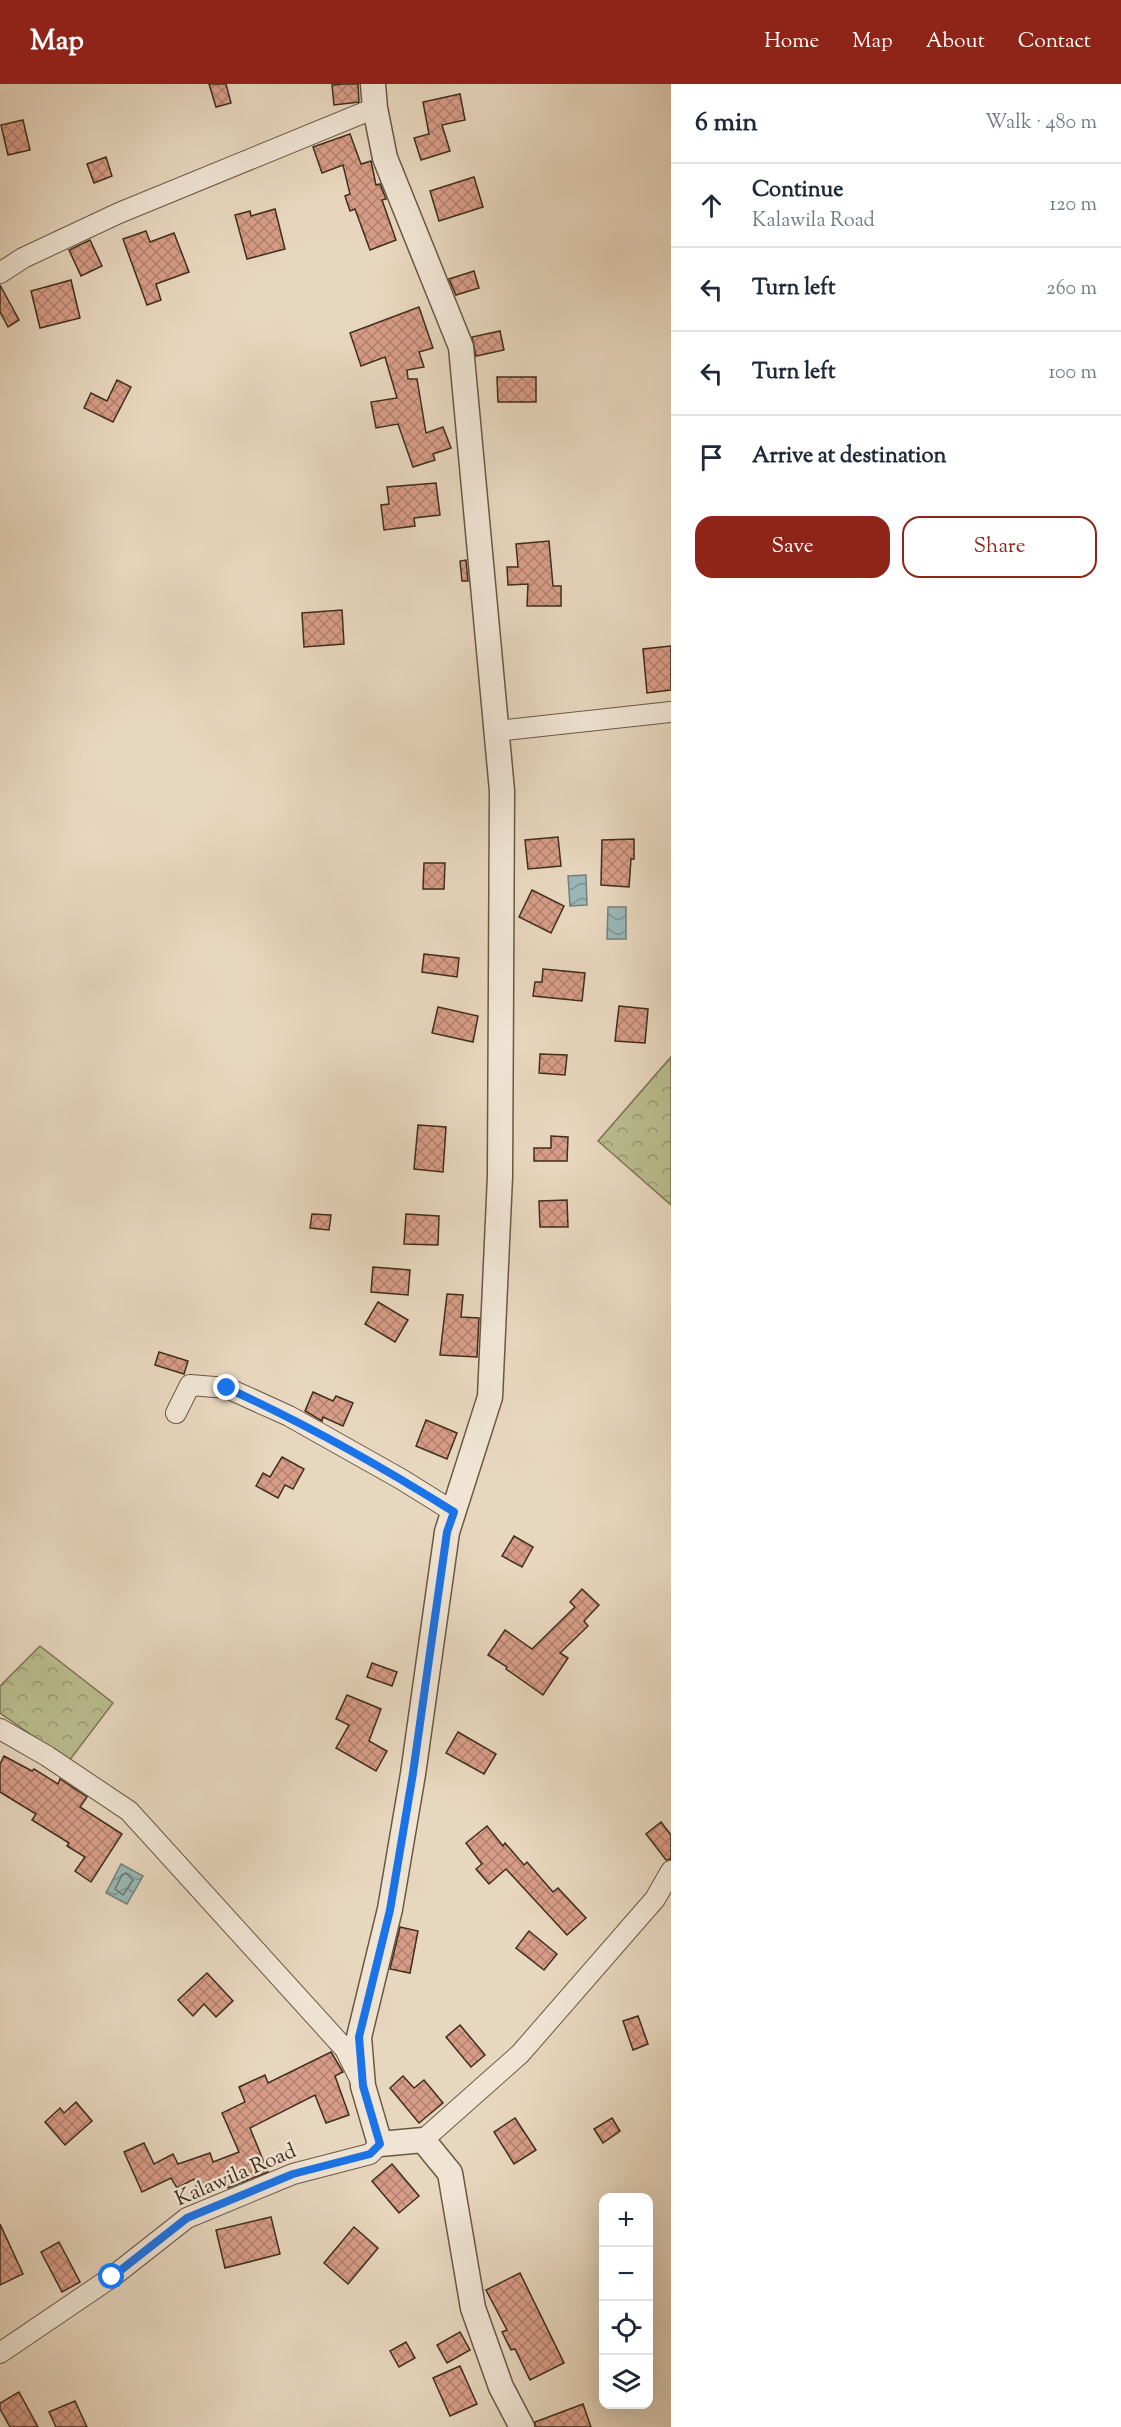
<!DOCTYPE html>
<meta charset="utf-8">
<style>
:root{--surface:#fff;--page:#f2f2f3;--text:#1f2937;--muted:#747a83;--line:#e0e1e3;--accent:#8f2418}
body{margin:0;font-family:"Sorts Mill Goudy",serif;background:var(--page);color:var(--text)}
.controls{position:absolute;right:18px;bottom:18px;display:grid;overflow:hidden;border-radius:12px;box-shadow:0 6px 24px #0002}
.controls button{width:54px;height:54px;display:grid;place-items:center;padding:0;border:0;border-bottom:2px solid var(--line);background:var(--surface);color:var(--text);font:30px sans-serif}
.stop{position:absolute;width:18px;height:18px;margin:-14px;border:4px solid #1a73e8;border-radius:50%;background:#fff}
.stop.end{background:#1a73e8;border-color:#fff;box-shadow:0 2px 6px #0008}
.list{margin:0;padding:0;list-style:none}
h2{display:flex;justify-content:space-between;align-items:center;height:78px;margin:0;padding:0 24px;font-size:26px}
h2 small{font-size:20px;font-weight:400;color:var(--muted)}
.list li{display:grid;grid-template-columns:39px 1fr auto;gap:18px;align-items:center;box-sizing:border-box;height:84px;padding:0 24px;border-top:2px solid var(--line)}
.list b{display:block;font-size:22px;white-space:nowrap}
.list p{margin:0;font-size:20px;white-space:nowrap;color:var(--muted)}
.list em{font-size:20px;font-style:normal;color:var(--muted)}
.actions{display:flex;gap:12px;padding:18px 24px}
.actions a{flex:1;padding:14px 0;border:2px solid var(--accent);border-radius:18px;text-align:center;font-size:21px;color:var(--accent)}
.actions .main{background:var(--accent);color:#fff}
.icon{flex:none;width:33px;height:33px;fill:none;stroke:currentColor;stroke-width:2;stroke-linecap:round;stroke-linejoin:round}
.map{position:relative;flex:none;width:671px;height:2343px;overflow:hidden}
header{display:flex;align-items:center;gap:36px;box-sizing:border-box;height:84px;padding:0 30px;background:var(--accent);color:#fff}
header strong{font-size:28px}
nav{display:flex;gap:33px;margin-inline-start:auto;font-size:21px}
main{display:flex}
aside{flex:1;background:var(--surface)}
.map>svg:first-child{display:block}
</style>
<header>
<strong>Map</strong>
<nav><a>Home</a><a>Map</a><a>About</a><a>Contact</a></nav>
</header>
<main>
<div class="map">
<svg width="671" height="2343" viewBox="0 0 671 2343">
<defs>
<pattern id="forest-crowns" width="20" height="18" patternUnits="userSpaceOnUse" patternTransform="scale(1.5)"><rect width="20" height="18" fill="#babd8f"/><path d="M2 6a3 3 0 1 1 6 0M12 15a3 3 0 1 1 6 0" fill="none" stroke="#999a74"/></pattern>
<pattern id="water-waves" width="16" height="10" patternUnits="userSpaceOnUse" patternTransform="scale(1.5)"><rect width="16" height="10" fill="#98b8b8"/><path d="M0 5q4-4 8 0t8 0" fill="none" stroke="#7d9695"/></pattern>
<pattern id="building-cross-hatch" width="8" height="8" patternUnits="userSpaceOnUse" patternTransform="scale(1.5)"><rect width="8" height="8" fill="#d89d88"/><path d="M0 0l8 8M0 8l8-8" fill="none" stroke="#b1806e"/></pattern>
</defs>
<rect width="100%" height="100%" fill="#e8d7bf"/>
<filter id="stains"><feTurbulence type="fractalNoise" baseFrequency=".00333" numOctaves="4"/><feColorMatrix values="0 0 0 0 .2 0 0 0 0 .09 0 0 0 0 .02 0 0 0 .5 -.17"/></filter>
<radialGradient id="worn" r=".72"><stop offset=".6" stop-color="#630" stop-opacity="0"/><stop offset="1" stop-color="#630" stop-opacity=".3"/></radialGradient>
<!-- forest -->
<g fill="url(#forest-crowns)" stroke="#7c7655" stroke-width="1.5">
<polygon points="671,973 671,1121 598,1057"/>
<polygon points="40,1562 113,1619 69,1677 0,1629 0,1602"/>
</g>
<!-- water -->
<g fill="url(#water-waves)" stroke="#748179" stroke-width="1.5">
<polygon points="586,791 587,821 570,822 568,792"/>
<polygon points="608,823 626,823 626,855 607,855"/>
<polygon points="121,1780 143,1792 127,1820 106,1809"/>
</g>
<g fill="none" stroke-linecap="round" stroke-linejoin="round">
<!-- shore -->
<polygon stroke="#6c736a" stroke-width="1.5" points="126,1789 133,1796 123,1811 115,1805 122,1791"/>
</g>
<!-- building -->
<g fill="url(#building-cross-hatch)" stroke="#3f2e1b" stroke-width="1.5">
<polygon points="209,0 226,0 231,19 216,23"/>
<polygon points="344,0 358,0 359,18 334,21 332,1"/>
<polygon points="460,10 465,36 442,41 450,67 421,76 414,54 429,50 423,18"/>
<polygon points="23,36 30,66 8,71 1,41"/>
<polygon points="350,50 361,80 371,77 376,101 380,100 386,115 382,116 396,156 370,166 355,125 350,127 345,112 350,110 343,81 322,89 313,63"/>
<polygon points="106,73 112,92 94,99 87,80"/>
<polygon points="474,93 483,123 439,137 430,107"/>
<polygon points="275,125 285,165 247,175 235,131 250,127 251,132"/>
<polygon points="146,147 150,158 174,149 189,188 156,200 161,216 147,221 123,155"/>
<polygon points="90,156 102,182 81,192 69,166"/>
<polygon points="474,187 479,204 456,211 449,195"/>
<polygon points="71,196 80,234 40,244 31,207"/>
<polygon points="0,201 19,236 8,243 0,228"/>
<polygon points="419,223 433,264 419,268 424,283 407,286 408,295 417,295 426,349 443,343 451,364 433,370 435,376 413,383 398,340 376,344 371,318 397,314 385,273 361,282 350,249"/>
<polygon points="500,247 504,266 476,272 472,253"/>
<polygon points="497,293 536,293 536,318 498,318"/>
<polygon points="117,296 131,303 113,338 84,324 91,309 107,317"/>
<polygon points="436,399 440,431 414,434 415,442 384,446 381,421 389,420 387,403"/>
<polygon points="549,457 553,502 561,502 561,522 527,522 528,500 508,501 507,483 518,483 516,460"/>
<polygon points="466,476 468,497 462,497 460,477"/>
<polygon points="342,526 344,560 304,563 302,529"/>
<polygon points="671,562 671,606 647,609 643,565"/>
<polygon points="558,753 561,782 528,785 525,756"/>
<polygon points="634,755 634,775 631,775 629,803 601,801 602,756"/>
<polygon points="424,779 445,779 444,805 423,805"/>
<polygon points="532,806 564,822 551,849 519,833"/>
<polygon points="424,870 459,874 457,893 422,888"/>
<polygon points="543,885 585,889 582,917 533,912 535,898 542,898"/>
<polygon points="619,922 648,925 645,959 615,957"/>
<polygon points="438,923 478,932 473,958 432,949"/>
<polygon points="540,970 567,971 565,991 539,989"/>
<polygon points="418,1041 446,1043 443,1088 414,1085"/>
<polygon points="551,1052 568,1053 567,1077 534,1077 534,1064 551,1064"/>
<polygon points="567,1116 568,1143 540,1143 539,1117"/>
<polygon points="312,1130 331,1131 329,1146 310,1144"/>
<polygon points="406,1130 439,1132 438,1161 404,1160"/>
<polygon points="373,1183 410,1186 408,1211 371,1208"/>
<polygon points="447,1210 463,1211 461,1233 479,1234 477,1273 440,1271"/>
<polygon points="378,1218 408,1236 395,1258 365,1240"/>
<polygon points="159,1268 188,1277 184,1290 155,1281"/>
<polygon points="313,1308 333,1317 336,1312 353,1319 343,1342 323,1333 322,1337 305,1327"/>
<polygon points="426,1336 457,1349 447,1375 416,1362"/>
<polygon points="282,1373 304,1385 293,1405 285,1401 278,1414 256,1402 263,1389 270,1393"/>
<polygon points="514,1452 533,1463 522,1483 502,1472"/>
<polygon points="582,1505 599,1521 584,1537 588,1542 560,1569 568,1574 543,1611 506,1585 507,1583 488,1571 505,1546 532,1565 575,1523 570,1518"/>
<polygon points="372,1579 397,1588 392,1602 367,1593"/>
<polygon points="347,1611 381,1625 369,1657 387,1667 376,1687 336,1664 349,1641 336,1635"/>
<polygon points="458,1648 496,1670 484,1690 446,1669"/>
<polygon points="4,1672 32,1687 34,1685 58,1700 60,1695 87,1713 80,1723 122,1750 91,1798 75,1787 85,1773 67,1762 69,1759 32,1736 36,1730 0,1708 0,1680"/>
<polygon points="661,1738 671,1751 671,1775 666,1776 646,1750"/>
<polygon points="487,1742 503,1762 505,1759 524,1781 527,1778 553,1808 558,1804 586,1834 567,1851 506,1785 489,1800 476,1785 482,1780 466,1759"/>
<polygon points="400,1843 418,1847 410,1889 390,1885"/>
<polygon points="529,1847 557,1870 544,1886 516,1864"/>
<polygon points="207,1889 233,1917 216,1933 204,1920 193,1932 178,1916"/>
<polygon points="638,1932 648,1960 633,1966 623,1937"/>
<polygon points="460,1941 485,1971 471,1983 446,1953"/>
<polygon points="331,1968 343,1988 335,1992 349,2031 326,2039 315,2011 250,2044 268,2088 228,2104 225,2098 198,2107 194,2095 177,2104 171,2094 142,2108 124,2068 144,2059 154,2080 173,2070 178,2080 210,2069 213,2078 239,2068 222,2029 245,2018 239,2003 265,1991 268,1999"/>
<polygon points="403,1992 414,2004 424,1996 443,2019 419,2039 390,2004"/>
<polygon points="76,2018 92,2037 65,2061 45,2038 60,2024 64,2029"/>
<polygon points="515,2034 536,2066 514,2080 494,2048"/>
<polygon points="612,2034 620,2047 603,2059 594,2045"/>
<polygon points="392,2080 419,2112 399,2129 372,2097"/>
<polygon points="271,2133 280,2170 225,2184 216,2146"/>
<polygon points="0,2140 23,2190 0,2201"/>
<polygon points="354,2143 378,2164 348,2200 324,2179"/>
<polygon points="59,2158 80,2198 62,2208 41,2168"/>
<polygon points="520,2189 564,2279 530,2296 515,2265 511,2266 502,2248 507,2246 486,2206"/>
<polygon points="460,2248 470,2266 447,2279 437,2261"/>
<polygon points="406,2258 415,2274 399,2283 390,2267"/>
<polygon points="460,2282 477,2320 450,2332 433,2294"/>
<polygon points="19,2308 38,2343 10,2343 0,2325 0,2319"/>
<polygon points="75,2317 87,2343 56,2343 49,2328"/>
<polygon points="583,2320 591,2343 536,2343 535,2338"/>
</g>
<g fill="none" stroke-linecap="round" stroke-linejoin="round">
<defs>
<g id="minor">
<polyline points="0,189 23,174 119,129 375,24"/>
<polyline points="497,647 671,628"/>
<polyline points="176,1329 190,1301 227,1304 289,1332 401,1395 454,1428"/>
<polyline points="0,1645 47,1672 129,1727 345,1965 361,1997"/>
<polyline points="423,2056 520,1970 655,1815 671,1787"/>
<polyline points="0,2269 112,2193 187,2134 293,2090 370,2070 380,2060"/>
</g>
<polyline id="tertiary" points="373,0 375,24 385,74 461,263 502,707 500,1092 490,1313 447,1448 413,1690 390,1825 359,1953 363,2002 380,2060 423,2056 450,2089 473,2224 501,2303 522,2343"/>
</defs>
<!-- minor casing -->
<use href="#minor" stroke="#695844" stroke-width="22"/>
<!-- tertiary casing -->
<use href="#tertiary" stroke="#695844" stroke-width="27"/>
<!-- minor -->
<use href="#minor" stroke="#f0e5d5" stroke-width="20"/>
<!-- tertiary -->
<use href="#tertiary" stroke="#f0e5d5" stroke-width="24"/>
</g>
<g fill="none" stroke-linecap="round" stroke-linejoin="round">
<!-- route -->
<path stroke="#1a73e8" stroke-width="8" d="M112,2193l75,-59 106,-44 77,-20 10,-10 -17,-58 -4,-49 31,-127 23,-137 34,-241 7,-20c-73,-46 -148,-88 -227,-124"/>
</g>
<g text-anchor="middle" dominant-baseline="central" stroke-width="5" stroke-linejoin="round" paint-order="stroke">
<!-- street labels -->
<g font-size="21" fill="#3f2e1b" stroke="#f0e5d5">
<text transform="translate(236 2092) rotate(-23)">Kalawila Road</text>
</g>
</g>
<rect width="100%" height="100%" filter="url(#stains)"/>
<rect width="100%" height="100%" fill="url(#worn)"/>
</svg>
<div class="controls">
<button>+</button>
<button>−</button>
<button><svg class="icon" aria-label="locate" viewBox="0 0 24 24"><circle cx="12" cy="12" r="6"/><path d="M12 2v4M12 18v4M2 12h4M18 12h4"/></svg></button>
<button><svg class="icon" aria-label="layers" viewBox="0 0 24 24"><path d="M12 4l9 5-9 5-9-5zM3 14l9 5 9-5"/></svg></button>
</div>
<div class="stop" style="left:112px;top:2193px"></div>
<div class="stop end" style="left:227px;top:1304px"></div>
</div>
<aside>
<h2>6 min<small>Walk · 480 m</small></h2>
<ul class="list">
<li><svg class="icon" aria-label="ahead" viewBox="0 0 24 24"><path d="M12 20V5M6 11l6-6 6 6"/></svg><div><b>Continue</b><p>Kalawila Road</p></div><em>120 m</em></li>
<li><svg class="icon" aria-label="left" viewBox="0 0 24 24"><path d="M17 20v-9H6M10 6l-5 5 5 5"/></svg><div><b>Turn left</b></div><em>260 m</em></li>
<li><svg class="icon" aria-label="left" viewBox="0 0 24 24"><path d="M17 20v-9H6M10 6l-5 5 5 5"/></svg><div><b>Turn left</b></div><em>100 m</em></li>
<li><svg class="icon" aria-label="arrive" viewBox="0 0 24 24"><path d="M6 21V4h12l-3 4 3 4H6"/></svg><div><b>Arrive at destination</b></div></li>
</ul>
<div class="actions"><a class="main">Save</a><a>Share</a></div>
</aside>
</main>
